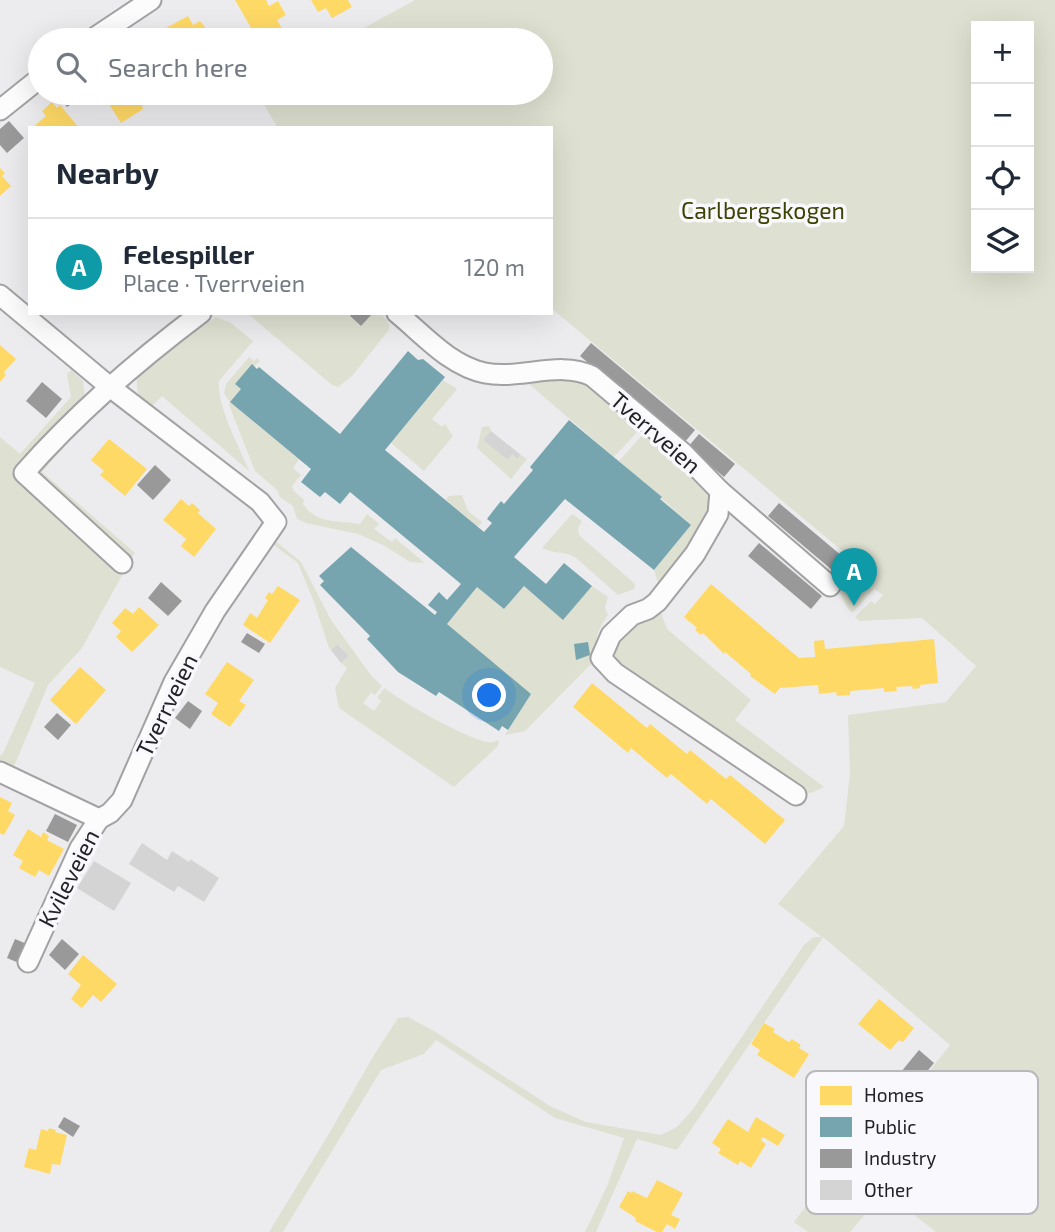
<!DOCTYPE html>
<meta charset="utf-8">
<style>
:root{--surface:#fff;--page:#f2f2f3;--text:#1f2937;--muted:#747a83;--line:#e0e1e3;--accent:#69696c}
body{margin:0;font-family:"Exo 2",sans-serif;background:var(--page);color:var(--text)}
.controls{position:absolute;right:21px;top:21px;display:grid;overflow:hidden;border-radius:0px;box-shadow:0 7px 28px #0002}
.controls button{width:63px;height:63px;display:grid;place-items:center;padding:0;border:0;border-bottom:2px solid var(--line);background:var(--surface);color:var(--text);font:35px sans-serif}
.you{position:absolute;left:490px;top:696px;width:24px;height:24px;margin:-18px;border:5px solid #fff;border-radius:50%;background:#1a73e8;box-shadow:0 0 0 10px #1a73e833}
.badge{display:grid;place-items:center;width:46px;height:46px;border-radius:50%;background:var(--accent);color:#fff;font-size:23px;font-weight:700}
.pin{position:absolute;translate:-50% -58px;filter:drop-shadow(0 2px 4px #0008)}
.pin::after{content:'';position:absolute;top:37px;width:24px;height:21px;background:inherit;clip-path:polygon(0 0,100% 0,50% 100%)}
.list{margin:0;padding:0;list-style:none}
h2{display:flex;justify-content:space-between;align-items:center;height:91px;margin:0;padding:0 28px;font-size:30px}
h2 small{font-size:23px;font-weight:400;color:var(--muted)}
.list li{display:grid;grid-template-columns:46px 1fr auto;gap:21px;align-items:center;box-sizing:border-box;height:98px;padding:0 28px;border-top:2px solid var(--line)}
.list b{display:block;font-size:26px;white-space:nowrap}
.list p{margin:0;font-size:23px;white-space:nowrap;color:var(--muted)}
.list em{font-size:23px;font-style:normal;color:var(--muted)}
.icon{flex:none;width:38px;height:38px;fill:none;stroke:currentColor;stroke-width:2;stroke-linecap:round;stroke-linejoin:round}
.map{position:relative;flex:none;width:1055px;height:1232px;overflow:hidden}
.search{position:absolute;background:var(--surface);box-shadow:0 7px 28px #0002;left:28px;top:28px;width:525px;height:77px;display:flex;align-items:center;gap:18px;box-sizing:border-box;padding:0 24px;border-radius:38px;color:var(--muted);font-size:26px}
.panel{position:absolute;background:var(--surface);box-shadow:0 7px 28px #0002;left:28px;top:126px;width:525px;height:189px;border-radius:0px}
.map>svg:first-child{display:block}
</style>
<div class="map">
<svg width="1055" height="1232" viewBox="0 0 1055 1232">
<rect width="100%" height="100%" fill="#ececef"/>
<!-- green -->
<g fill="#dee1d1" fill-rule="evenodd">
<path d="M415,0h640v1232h-119l-52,-40 -34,40h-42l-14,-10 94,-124 12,10 50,-63 -127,-108 -146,213 -40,-11 -41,93h-11l23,-48 16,-46 -69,-20 -119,-78 -12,14 -43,16 -98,162h-14l58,-95 47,-82 24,-37 10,-1 26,14 116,75 36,16 75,13 16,-8 16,-18 111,-164 10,-8h8l-44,-33 66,-78 6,-53 -2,-58 98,-13 30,-36 -54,-48 -63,3 -4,-4 16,-16 4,3 8,-9 -9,-6 -22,24c-8,-9 -19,-29 -12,-40 3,-5 8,-9 12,-14l-301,-251v-180h-273l-21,-35h284v-53h-199zM976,26h53v242h-53z"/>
<polygon points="247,313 353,313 350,317 361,326 373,313 381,313 390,325 388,331 352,376 338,387 332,385"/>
<path d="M216,317l15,6 22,18 -34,40c-2,27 20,64 30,90l-87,-75 -12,12c-12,-10 -14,-16 -13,-31l15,-15z"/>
<path d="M249,357l5,4 3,-3 3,3 -24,23 5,5 -11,13 69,57 -6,9 8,7 -9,11 2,5 10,9 -1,4c14,21 35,16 57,20l7,-10 12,10 -5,5 18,13 3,-4 30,25 -15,-1 -27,-17 -25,-11 -52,-11 -9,-4 -4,-13 -13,-9 -3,-7 -22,-19 -26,-66 1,-3 -6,-9 2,-9z"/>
<polygon points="71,370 83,381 85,398 20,473 125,570 82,648 48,685 13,769 0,764 0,755 2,755 35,683 0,667 0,437 20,454 71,397 67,374"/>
<polygon points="553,376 578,380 592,387 640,429 614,457 529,384"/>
<polygon points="443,380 457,389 432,419 442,427 445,424 453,436 424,471 391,443"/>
<polygon points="90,417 42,472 135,553 128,560 33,475"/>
<polygon points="489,426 491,431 484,440 508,459 512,454 517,459 521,455 527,459 511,479 477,448 482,427"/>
<path d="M644,433c16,13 63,49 68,69 3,14 -42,73 -52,87l-6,-19 37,-45 -72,-64z"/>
<polygon points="462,495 468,511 482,522 478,527 446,500 448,496"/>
<path d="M572,514l10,7 -4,8 1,6 56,49 -1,5 -16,6 -43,-38c-11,-6 -22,-3 -33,-9z"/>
<path d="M273,539l28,23 30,58 39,54 12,12 -7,9 -4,-2 -8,10 11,8 7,-10 -4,-4 8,-9c14,13 85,52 103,54 4,1 7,-1 11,-2l-1,6 -44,41 -115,-79 -4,-20 12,-20 -6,-5 8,-7 -10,-12 -8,6 -2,-2 -15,-46 -16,-39 -28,-21z"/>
<path d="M524,586l38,32 30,-32 16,11 -3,11 3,7c-11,14 -14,29 -13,45l-70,71 -20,4 25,-41 -83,-70 30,-37 27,22z"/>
<polygon points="659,608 667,629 751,700 735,720 824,787 811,793 804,792 618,665 615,655 619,635"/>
</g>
<!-- homes -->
<g fill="#ffd966">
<polygon points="235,0 266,0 269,6 278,1 286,15 277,20 284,32 270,40 258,40"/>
<polygon points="311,0 348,0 352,7 332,18 326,8 318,12"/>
<polygon points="188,16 193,25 200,21 208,31 211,40 180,40 177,34 171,38 166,28"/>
<polygon points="102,93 156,93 158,96 142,106 143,109 121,123"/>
<polygon points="52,102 57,108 60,105 79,128 32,128 46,116 42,111"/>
<polygon points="0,168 5,173 2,176 11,186 0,196"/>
<polygon points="0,345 16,359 4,372 6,375 0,382"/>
<polygon points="109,439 147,469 125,496 100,475 104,471 91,460"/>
<polygon points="181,499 189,506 192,503 200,510 198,513 216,529 194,557 181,546 186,539 163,520"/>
<polygon points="711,584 799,658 815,657 814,641 824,640 825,649 934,639 938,683 920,685 920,688 913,689 912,686 896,687 897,691 884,692 884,688 850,691 850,695 837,696 836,692 819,694 818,685 780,688 775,694 750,676 751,674 725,652 724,654 703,633 701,635 695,630 697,628 684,617"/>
<polygon points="278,586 300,600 270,643 243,625 250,613 257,618 268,600 265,598 269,592 272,594"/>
<polygon points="139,607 159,625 132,652 116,637 121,631 112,623 125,608 133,614"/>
<polygon points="227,662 254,680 239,701 246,705 230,727 211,714 218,703 205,694"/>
<polygon points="80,667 106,690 76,724 50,700"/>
<polygon points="592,683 647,728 650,724 687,754 690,750 726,779 730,775 785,820 765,844 711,799 707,804 671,774 667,778 631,748 628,753 573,707"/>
<polygon points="0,797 12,803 8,811 15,815 4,835 0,833"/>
<polygon points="28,829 41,837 43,832 49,836 47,840 64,849 49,876 39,870 35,877 19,868 23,861 13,855"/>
<polygon points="83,955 117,984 101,1002 93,995 82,1008 71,999 81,985 68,974"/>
<polygon points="879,999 914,1028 903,1042 899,1040 890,1050 858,1024"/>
<polygon points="764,1023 775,1029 773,1032 789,1042 792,1039 801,1045 799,1048 809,1054 794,1078 757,1055 760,1050 751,1044"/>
<polygon points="756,1117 785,1135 778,1146 763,1137 761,1140 766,1144 751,1168 740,1161 738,1165 718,1153 721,1149 712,1143 728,1119 748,1132"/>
<polygon points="49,1128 56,1130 55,1132 67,1135 60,1165 52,1164 50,1174 24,1167 29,1148 36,1150 41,1129 48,1131"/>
<polygon points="657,1180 683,1193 671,1215 680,1219 675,1229 667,1224 662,1232 657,1232 635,1221 636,1218 619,1207 628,1191 631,1193 632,1191 647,1198"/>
</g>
<!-- public -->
<g fill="#76a5af">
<polygon points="408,351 418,360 423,359 445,377 385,450 484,532 492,523 487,519 493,511 501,501 504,504 533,470 530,467 569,420 662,497 660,499 691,525 654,570 565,499 514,557 546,584 564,563 592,586 563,620 524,586 504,609 477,587 447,624 531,694 508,730 502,726 499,731 439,692 436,696 398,672 367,639 370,636 320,585 324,581 319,576 351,547 435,615 437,612 428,605 439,592 447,600 461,584 350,492 340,504 325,492 320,497 301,482 311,469 230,402 241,389 235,384 252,364 257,369 259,367 340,434"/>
<polygon points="588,642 590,655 576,660 574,644"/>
</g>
<!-- industry -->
<g fill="#999">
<polygon points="60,93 81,93 74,98 76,101 67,107 57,95"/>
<polygon points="9,121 24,138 7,153 0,145 0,129"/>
<polygon points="353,313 373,313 361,326 350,316"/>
<polygon points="591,343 695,430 684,443 580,356"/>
<polygon points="42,382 62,399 46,418 26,401"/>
<polygon points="699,434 735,464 724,477 688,447"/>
<polygon points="155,465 171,480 153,500 137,485"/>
<polygon points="779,503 849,562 838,575 768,516"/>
<polygon points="759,543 822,596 811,609 748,556"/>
<polygon points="161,582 182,601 168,616 148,598"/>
<polygon points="247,633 265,644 259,653 241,642"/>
<polygon points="188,701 202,711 190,729 175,718"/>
<polygon points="57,713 71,725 58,740 44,727"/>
<polygon points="55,814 77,825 68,842 46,831"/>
<polygon points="15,939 27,944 19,963 7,958"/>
<polygon points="62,939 79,954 65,970 49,955"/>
<polygon points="919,1050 934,1063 916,1085 901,1072"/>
<polygon points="64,1117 80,1126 73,1137 58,1127"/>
</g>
<!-- building -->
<g fill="#d5d4d5">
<polygon points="491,431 521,455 517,459 512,454 508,460 483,440"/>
<polygon points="338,644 349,656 341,663 331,650"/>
<polygon points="142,843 167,860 172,851 189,862 190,859 219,878 204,902 178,886 174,892 129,864"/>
<polygon points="94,861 131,883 114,911 77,888"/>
</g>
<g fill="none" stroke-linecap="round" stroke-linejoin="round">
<defs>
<g id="minor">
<polyline points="91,40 151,0"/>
<polyline points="0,110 40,78"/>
<polyline points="0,295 110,387 260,502 276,522 215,611 174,682 122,800 110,813 99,819"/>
<path d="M397,313c27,22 53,53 88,60 35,7 75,-13 107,3l90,76 38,39 -2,23 -23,40 -38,48 -9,7 -16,6 -21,20 -10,23 14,15 181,122"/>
<polyline points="720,491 830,586"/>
<path d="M122,563l-98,-90c52,-59 113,-112 177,-160"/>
<polyline points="0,772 99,819 80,848 28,962"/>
</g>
</defs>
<!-- minor casing -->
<use href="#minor" stroke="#a2a2a4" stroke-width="23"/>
<!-- minor -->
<use href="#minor" stroke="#fcfcfd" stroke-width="19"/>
</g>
<g text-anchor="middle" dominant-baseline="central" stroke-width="7" stroke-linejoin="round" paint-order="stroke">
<!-- park labels -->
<g font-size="23" fill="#3e4303" stroke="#f9f9fd">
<text x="763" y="210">Carlbergskogen</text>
</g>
<!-- street labels -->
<g font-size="23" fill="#232325" stroke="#f9f9fd">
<text transform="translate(656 432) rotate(41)">Tverrveien</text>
<text transform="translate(166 705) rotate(-64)">Tverrveien</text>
<text transform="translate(68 878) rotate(-63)">Kvileveien</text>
</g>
</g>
<!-- legend -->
<rect x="806" y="1071" width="232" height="143" rx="10" fill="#f9f9fd" stroke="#b9b9bc" stroke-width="2"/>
<rect x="820" y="1086" width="32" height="19" fill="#ffd966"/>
<rect x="820" y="1117" width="32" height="20" fill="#76a5af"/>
<rect x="820" y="1149" width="32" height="19" fill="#999"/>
<rect x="820" y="1180" width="32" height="20" fill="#d5d4d5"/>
<g font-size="19" fill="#232325">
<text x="864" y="1102">Homes</text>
<text x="864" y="1134">Public</text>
<text x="864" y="1165">Industry</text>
<text x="864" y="1197">Other</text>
</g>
</svg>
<div class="controls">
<button>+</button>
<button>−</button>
<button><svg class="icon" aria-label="locate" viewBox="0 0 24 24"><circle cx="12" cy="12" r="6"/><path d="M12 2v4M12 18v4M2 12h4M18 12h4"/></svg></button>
<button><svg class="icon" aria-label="layers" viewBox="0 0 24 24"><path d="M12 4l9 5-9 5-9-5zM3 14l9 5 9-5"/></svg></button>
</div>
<div class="you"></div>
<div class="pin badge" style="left:854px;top:606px;background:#0f9aa8">A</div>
<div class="search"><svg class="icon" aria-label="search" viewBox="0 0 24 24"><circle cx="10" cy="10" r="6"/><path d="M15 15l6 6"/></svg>Search here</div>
<section class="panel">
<h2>Nearby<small></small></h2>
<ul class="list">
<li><span class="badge" style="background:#0f9aa8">A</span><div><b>Felespiller</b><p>Place · Tverrveien</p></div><em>120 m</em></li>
</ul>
</section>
</div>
